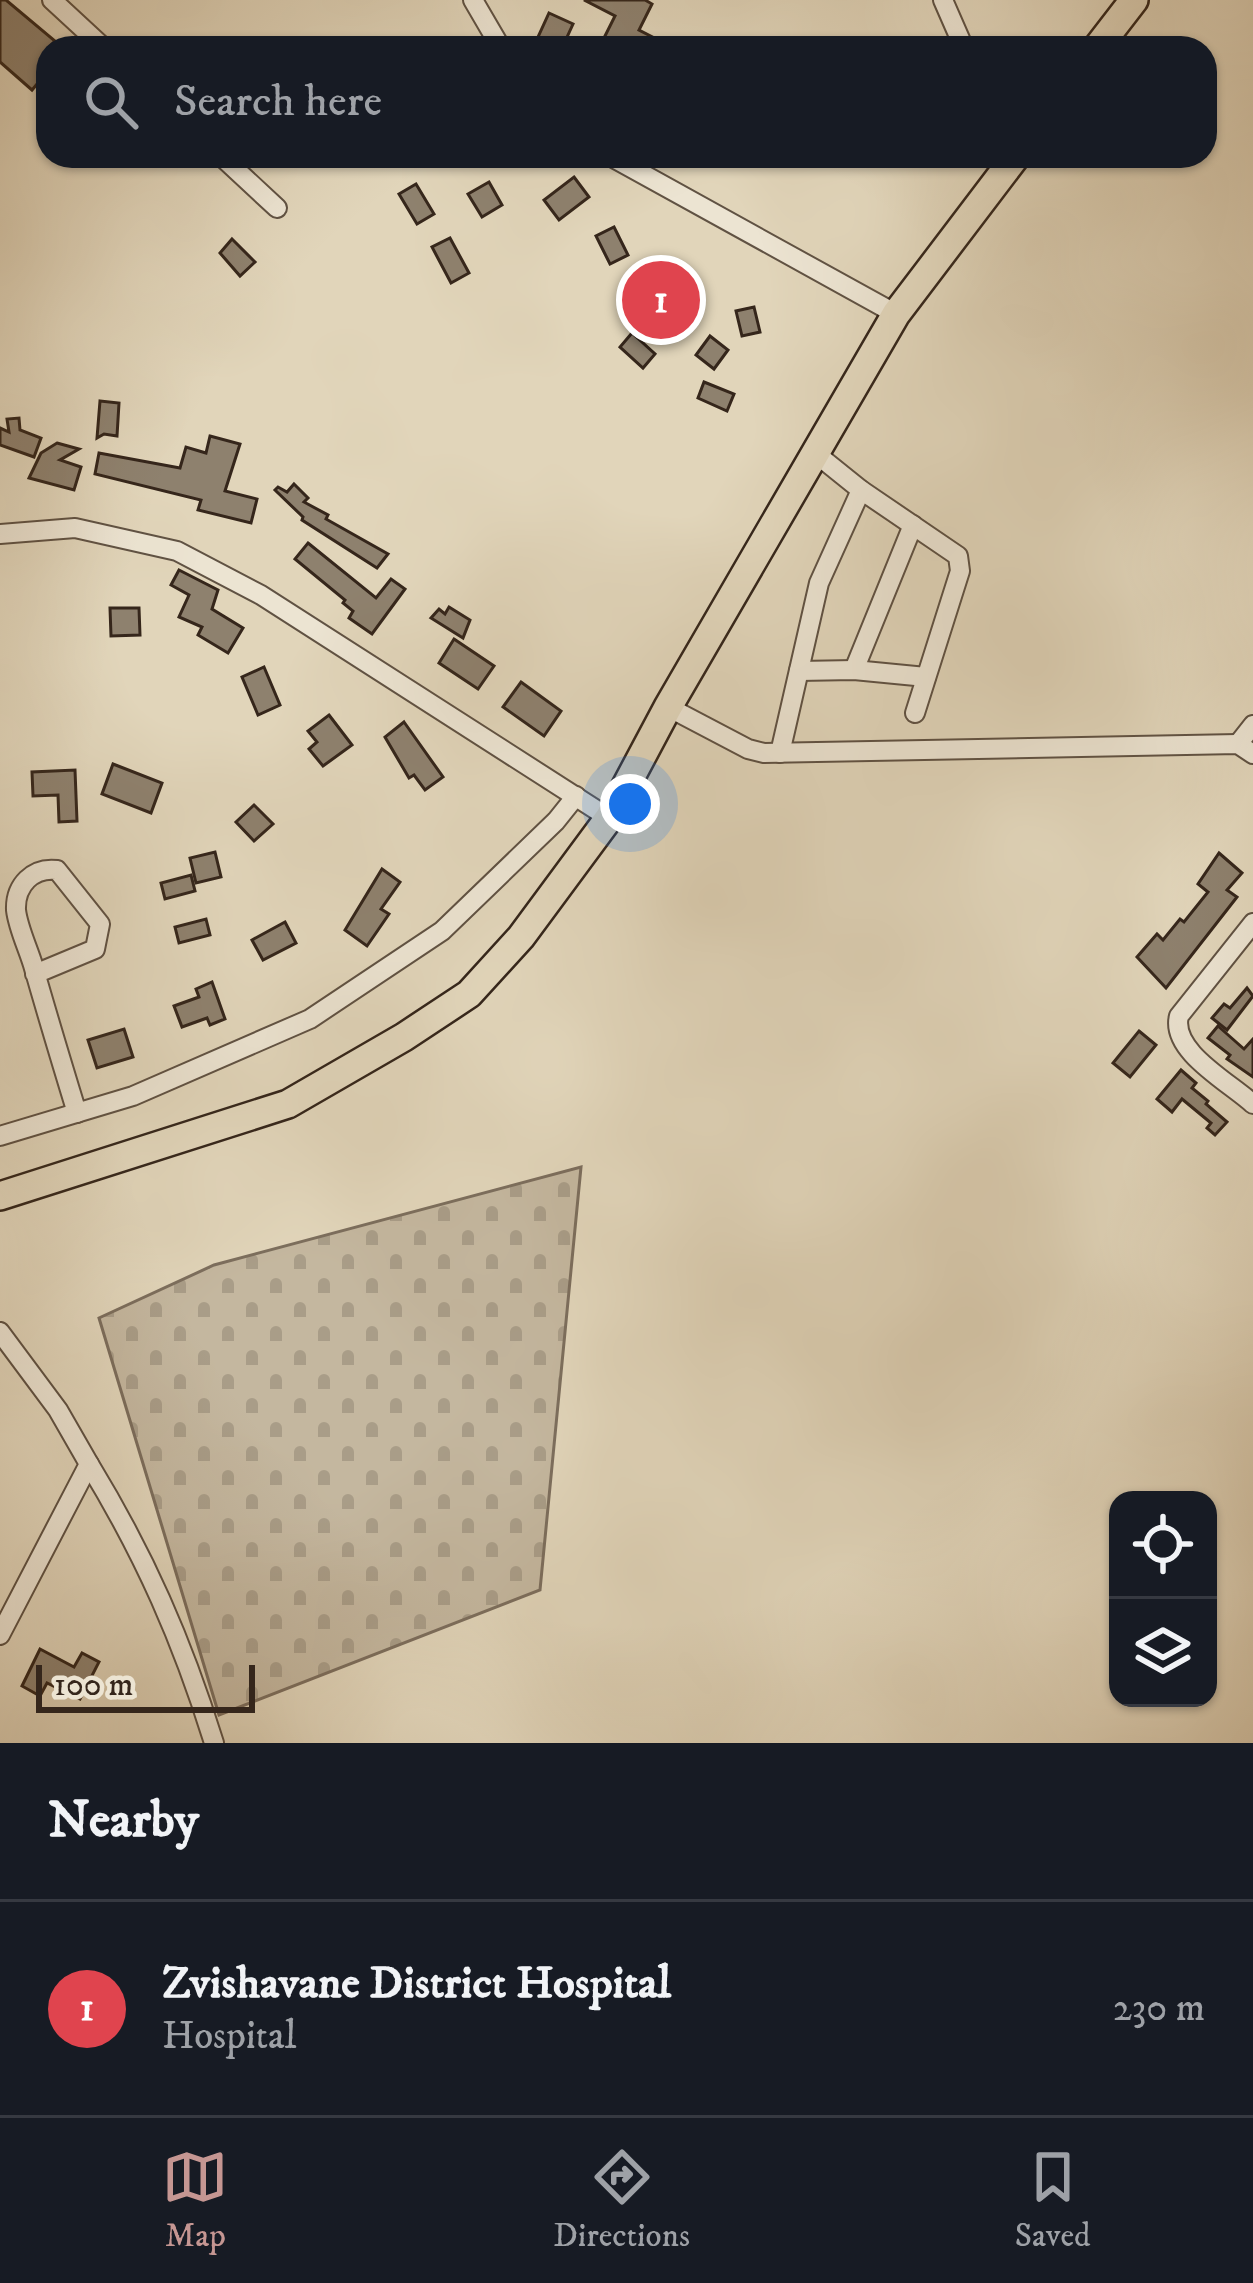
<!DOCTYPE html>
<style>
:root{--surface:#171b24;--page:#242831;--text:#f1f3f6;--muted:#9ea1a6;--line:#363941;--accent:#c59692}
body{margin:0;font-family:"IM FELL DW Pica",serif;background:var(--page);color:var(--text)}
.controls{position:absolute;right:36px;bottom:36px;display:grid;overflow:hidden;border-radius:24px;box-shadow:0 3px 9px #0004}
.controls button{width:108px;height:108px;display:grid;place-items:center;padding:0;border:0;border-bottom:3px solid var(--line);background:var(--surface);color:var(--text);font:60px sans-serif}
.scale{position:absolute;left:36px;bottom:30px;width:219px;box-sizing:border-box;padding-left:12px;border:6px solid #35261b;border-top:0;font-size:33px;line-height:42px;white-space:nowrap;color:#35261b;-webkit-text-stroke:9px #ece4d2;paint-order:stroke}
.you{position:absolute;left:630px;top:804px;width:42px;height:42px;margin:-30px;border:9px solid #fff;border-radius:50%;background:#1a73e8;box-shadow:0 0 0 18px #1a73e833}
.badge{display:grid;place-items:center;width:78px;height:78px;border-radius:50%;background:var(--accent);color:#fff;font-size:39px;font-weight:700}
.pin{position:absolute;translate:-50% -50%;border:6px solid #fff;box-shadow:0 3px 12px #0006}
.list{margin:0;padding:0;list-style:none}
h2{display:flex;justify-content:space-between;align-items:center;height:156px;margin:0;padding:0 48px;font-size:51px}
h2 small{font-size:39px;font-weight:400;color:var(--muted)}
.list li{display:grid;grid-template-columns:78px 1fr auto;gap:36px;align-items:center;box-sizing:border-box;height:216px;padding:0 48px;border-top:3px solid var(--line)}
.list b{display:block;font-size:45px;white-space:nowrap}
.list p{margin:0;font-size:39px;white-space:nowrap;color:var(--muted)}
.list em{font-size:39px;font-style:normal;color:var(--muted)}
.icon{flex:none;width:66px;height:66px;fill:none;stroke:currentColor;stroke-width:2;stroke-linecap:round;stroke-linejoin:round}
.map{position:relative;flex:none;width:1253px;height:1743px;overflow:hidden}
.search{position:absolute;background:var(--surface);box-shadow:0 3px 9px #0004;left:36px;right:36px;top:36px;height:132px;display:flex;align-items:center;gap:30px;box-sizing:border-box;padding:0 42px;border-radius:36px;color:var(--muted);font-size:45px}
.sheet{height:372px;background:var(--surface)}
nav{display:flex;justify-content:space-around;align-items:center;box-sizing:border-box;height:168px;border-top:3px solid var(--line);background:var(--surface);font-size:33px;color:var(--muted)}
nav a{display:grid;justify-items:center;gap:6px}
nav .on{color:var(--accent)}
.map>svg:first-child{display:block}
</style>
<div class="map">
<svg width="1253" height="1743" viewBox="0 0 1253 1743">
<defs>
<pattern id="cemetery-stones" width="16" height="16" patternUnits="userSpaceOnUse" patternTransform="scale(3)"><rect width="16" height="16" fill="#c4b79f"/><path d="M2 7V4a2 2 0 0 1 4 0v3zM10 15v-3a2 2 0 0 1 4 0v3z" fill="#a99d88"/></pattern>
</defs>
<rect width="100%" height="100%" fill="#e1d5ba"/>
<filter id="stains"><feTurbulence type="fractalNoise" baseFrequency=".00167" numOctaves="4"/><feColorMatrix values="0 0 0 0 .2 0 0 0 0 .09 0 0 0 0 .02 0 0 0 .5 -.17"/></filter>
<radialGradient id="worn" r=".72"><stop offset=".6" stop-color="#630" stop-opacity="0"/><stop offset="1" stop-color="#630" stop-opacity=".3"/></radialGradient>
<!-- cemetery -->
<polygon fill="url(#cemetery-stones)" stroke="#7c6e5d" stroke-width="3" points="581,1167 540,1590 219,1715 99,1318 214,1265"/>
<!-- building -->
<g fill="#8e816e" stroke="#35261b" stroke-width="3">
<polygon points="0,0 6,0 55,41 48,48 48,71 32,90 0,62"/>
<polygon points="584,0 645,0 652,4 639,30 674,48 599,48 615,16"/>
<polygon points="549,13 573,24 562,48 533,48"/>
<polygon points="574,177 589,197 559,220 544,200"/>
<polygon points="489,182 502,205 482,217 468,194"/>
<polygon points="416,184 434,214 417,224 399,194"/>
<polygon points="614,227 628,255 610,264 596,236"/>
<polygon points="450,238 469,273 451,283 432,247"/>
<polygon points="232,239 255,262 240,276 220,253"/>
<polygon points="754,307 760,332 742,336 736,311"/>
<polygon points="632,333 655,354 643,368 620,347"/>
<polygon points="710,336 728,350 714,369 696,355"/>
<polygon points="704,382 734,394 727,411 698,398"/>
<polygon points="100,401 119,403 117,436 104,434 97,438"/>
<polygon points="19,418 20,430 41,438 34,457 0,445 0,428 9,432 7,419"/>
<polygon points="210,436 240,444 225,491 257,499 251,523 198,510 201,500 95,474 99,453 180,468 186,447 206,453"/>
<polygon points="57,443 79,449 60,460 81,467 74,490 29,478 41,453"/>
<polygon points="294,484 308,498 304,502 328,515 326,519 388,554 377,568 302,520 303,517 275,490 278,487 287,492"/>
<polygon points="308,543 376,598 391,579 405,589 372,634 349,618 353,611 343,603 345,600 295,559"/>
<polygon points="179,570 218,590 212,609 243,628 228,653 198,635 202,627 179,617 189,595 171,585"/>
<polygon points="449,607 470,620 463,638 431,618 439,609 445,614"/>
<polygon points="110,608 139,608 140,635 111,636"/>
<polygon points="454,639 494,666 478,689 439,663"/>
<polygon points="264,667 280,705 258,715 242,677"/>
<polygon points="521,682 561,711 544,736 503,707"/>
<polygon points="329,715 352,745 323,766 309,749 317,742 308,731"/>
<polygon points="404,722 443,777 425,790 414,775 409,778 385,737"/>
<polygon points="113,764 162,783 151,813 102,794"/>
<polygon points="75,770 77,821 59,822 58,795 33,796 32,772"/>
<polygon points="254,805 273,824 254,841 236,822"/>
<polygon points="215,852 221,877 196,883 190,858"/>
<polygon points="1219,853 1242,873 1227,890 1237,897 1166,988 1137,957 1157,934 1163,940 1180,919 1184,922 1208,892 1198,884"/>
<polygon points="382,869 400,882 381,909 389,914 367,946 345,930"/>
<polygon points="191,875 195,891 165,899 161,883"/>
<polygon points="206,919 210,935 179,943 175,927"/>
<polygon points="285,922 296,943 263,960 252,940"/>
<polygon points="212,982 225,1019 210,1025 207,1018 182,1027 174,1006 199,997 196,989"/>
<polygon points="1247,988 1253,996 1227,1030 1212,1018 1224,1004 1230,1008"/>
<polygon points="1218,1026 1244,1049 1253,1039 1253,1077 1227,1059 1230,1055 1208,1038"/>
<polygon points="124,1029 133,1057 97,1068 88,1040"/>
<polygon points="1139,1031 1156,1045 1130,1077 1113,1063"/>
<polygon points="1181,1070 1196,1083 1192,1088 1208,1101 1206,1104 1227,1122 1215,1135 1207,1128 1211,1123 1182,1099 1172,1112 1157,1099"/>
<polygon points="40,1649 74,1667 82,1653 99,1662 80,1699 47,1683 40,1696 22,1686"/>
</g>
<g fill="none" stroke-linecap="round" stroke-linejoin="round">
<defs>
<g id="minor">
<polyline points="52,0 104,48"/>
<polyline points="473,0 501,48"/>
<polyline points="943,0 964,48"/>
<polyline points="221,156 277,208"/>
<polyline points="610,156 896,314"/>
<polyline points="815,453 861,490 958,556 960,571 915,713"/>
<polyline points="0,534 75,528 177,551 261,595 609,818"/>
<polyline points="854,670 913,525"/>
<polyline points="799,671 854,670 926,677"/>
<polyline points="668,707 748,749 764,753 1238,744 1253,754"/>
<polyline points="1238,744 1253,725"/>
<polyline points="780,753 819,583 861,490"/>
<path d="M1253,923l-74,93c-9,35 50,66 74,88"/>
<path d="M35,974l60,-25 5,-25 -43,-54c-24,-3 -42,15 -41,40 2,18 12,38 17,55 14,49 29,99 44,148"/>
<polyline points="0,1136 133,1096 310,1019 442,931 556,821 576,796"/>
<polyline points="0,1332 58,1410 89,1464 0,1635"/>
<path d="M89,1464c56,92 93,176 125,279"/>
</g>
<g id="highway">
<polyline points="1097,48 1134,0"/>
<polyline points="0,1196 288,1104 404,1037 469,994 521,937 609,818 668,707 896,314 1016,156"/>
</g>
</defs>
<!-- minor casing -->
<use href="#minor" stroke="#605243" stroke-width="22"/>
<!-- highway casing -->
<use href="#highway" stroke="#35261b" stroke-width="32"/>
<!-- minor -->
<use href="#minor" stroke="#ece4d2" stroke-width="18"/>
<!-- highway -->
<use href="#highway" stroke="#e1d5ba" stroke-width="27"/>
</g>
<rect width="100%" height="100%" filter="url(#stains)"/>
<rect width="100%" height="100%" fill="url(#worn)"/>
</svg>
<div class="controls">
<button><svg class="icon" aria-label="locate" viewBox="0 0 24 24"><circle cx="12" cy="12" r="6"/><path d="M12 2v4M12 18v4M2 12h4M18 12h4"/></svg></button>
<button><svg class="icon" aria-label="layers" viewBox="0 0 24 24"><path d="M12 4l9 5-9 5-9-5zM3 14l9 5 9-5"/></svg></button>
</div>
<div class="scale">100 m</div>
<div class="you"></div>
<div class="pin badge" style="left:661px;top:300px;background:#e0444e">1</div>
<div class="search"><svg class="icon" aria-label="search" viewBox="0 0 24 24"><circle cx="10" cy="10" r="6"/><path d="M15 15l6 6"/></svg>Search here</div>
</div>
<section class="sheet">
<h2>Nearby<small></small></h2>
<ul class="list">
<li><span class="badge" style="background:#e0444e">1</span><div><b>Zvishavane District Hospital</b><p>Hospital</p></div><em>230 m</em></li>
</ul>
</section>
<nav>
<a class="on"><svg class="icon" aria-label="map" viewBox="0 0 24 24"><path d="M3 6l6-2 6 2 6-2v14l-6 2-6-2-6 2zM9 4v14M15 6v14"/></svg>Map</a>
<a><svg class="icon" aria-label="directions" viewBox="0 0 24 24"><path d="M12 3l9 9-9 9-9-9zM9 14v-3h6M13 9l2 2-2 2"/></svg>Directions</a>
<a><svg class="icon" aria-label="saved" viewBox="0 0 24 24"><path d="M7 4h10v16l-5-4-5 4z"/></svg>Saved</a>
</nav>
